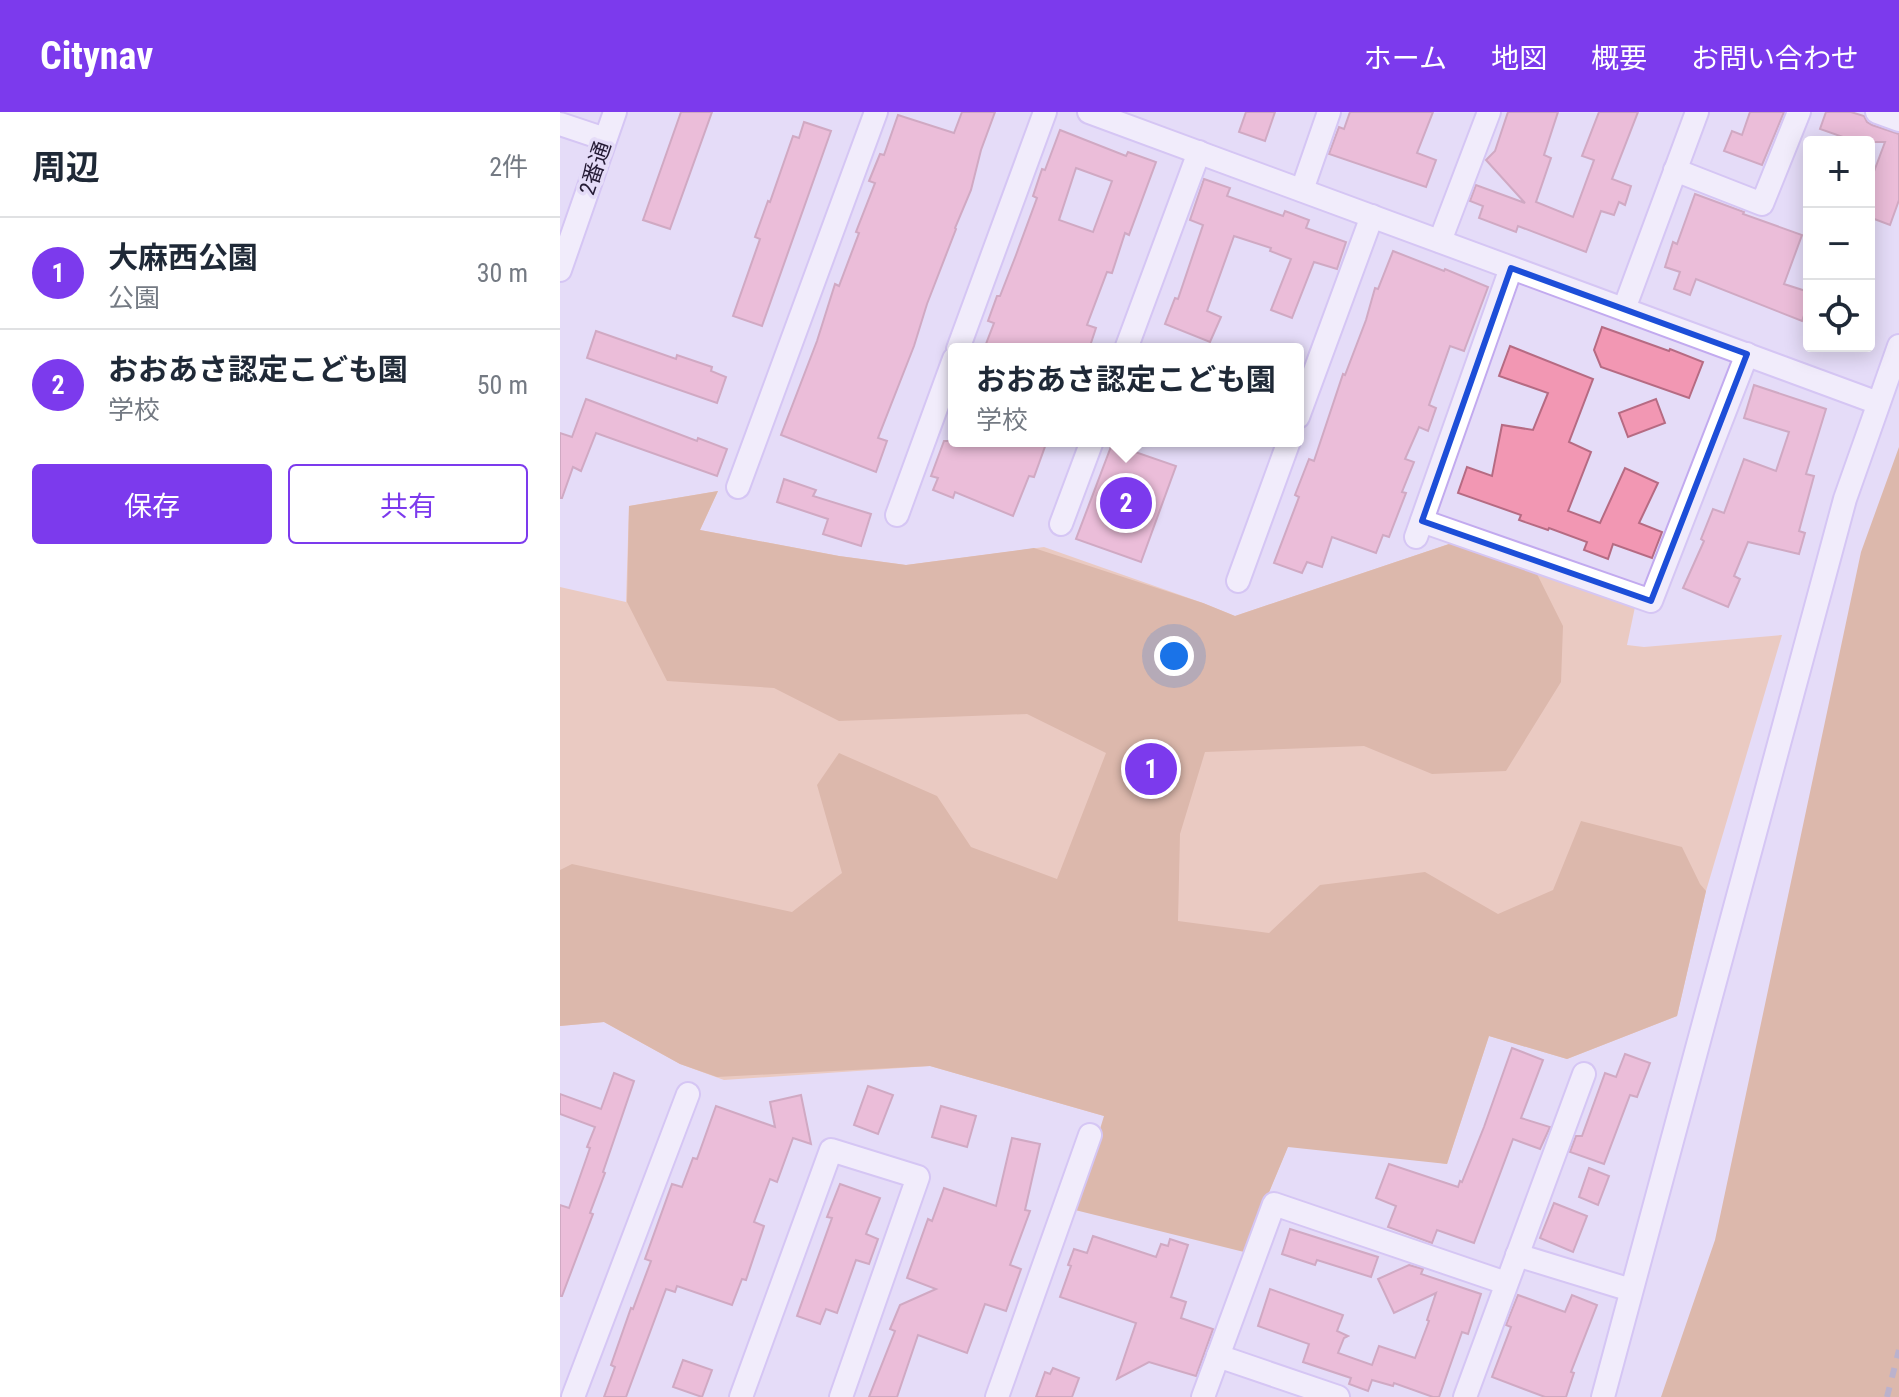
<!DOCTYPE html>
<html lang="ja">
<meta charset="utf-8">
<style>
:root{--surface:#fff;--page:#f2f2f3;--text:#1f2937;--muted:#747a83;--line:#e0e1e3;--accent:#7c3aed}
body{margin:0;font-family:"Roboto Condensed","Noto Sans JP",sans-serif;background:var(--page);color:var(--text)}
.controls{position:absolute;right:24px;top:24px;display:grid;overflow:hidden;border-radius:8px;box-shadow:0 4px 20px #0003}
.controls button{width:72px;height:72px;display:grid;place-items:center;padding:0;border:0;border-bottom:2px solid var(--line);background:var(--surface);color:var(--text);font:40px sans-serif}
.you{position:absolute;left:614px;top:544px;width:28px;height:28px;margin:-20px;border:6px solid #fff;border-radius:50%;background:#1a73e8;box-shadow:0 0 0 12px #1a73e833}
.badge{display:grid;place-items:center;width:52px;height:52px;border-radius:50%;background:var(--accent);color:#fff;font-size:26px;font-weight:700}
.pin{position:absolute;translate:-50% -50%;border:4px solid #fff;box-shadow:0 2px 8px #0006}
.popup{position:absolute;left:388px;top:231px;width:356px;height:104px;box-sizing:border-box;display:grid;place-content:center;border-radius:8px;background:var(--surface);filter:drop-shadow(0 2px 6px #0005);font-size:26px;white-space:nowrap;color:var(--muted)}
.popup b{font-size:30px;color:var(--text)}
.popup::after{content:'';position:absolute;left:50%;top:100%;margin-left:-16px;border:16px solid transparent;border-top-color:var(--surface)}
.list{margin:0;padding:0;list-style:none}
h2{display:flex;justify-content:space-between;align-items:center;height:104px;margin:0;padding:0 32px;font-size:34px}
h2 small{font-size:26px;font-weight:400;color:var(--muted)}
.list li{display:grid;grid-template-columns:52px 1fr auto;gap:24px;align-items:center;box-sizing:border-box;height:112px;padding:0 32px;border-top:2px solid var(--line)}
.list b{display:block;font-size:30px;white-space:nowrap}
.list p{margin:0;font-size:26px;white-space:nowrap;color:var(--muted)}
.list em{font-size:26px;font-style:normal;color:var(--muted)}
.actions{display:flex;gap:16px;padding:24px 32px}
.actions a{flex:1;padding:18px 0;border:2px solid var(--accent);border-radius:8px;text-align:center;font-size:28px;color:var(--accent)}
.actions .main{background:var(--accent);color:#fff}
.icon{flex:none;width:44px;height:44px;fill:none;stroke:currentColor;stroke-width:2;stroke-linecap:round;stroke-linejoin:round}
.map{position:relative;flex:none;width:1339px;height:1285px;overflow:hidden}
header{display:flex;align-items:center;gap:48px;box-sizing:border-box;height:112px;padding:0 40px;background:var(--accent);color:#fff}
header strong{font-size:38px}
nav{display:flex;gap:44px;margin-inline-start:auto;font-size:28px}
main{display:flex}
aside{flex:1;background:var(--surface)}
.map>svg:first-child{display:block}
</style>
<header>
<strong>Citynav</strong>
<nav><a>ホーム</a><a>地図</a><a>概要</a><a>お問い合わせ</a></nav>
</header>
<main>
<aside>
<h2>周辺<small>2件</small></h2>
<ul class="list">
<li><span class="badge">1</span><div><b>大麻西公園</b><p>公園</p></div><em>30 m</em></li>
<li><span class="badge">2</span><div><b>おおあさ認定こども園</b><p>学校</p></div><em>50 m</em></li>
</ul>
<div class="actions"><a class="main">保存</a><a>共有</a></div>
</aside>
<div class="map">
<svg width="1339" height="1285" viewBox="0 0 1339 1285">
<rect width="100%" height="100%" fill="#e5dcf8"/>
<!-- green -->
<polygon fill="#f0b482" points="158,379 140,418 279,444 346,453 484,435 643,491 675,504 895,430 1075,495 1067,533 1084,535 1222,523 1146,779 1117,904 1007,947 929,924 887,1052 731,1027 684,1140 544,1004 370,954 164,968 120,952 44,910 0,914 0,475 66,490 69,394"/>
<!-- forest -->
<g fill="#d18c50">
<polygon points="1339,335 1339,1285 1101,1285 1155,1128 1301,440"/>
<polygon points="158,379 140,418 279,444 346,453 474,436 643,491 675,504 895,430 976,460 1003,514 1001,570 946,659 872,662 804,634 645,640 620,722 618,809 709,821 760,773 865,760 938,802 993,778 1021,709 1122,735 1140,772 1146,779 1117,904 1007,947 929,924 887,1052 728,1035 684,1140 515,1098 544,1004 370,954 157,965 120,952 44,910 0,914 0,758 12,752 232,800 282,761 257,673 279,641 377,684 411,735 497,767 546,641 467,602 279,609 214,576 107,569 67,490 69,394"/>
</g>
<!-- building -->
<g fill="#f297b3" stroke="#b66b83" stroke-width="2" fill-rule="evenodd">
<polygon points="121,0 152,0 110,117 83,108"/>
<polygon points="402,0 435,0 421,38 411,78 395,116 396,117 367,192 354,234 318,326 327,329 316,360 221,323 257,229 275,172 279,174 299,121 296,120 315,71 309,69 320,42 324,43 338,3 394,21"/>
<polygon points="686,0 715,0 705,29 679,20"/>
<polygon points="790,0 873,0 857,41 876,48 866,75 769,42 779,15 784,17"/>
<polygon points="948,0 998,0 984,43 991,46 976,90 1013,105 1034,48 1022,44 1039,0 1078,0 1052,67 1071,74 1065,93 1059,90 1054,103 1041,99 1026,140 958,114 956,120 919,106 923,94 910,89 916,73 965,91 926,48 935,39"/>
<polygon points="1190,0 1224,0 1202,53 1164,39 1172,19 1182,23"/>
<polygon points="1266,0 1291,0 1304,4 1307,10 1312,13 1339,22 1339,88 1330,113 1309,105 1309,73 1325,30 1297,30 1260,17"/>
<polygon points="244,10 271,19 202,214 173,204 200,127 195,125 208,89 210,90 233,24 239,26"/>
<path d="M500,18l66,26 2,-4 28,10 -27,73 -4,-2 -13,40 -5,-1 -20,53 9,3 -7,21h-105l10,-26 -6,-2 9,-25h3l16,-41 21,-57 -4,-2 9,-27 3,1zM516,56l36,13 -19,51 -34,-12z"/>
<polygon points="644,67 670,76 667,84 723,104 725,99 749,108 746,116 786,130 777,157 754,150 732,206 711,198 731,147 710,139 711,136 674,124 647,199 661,205 650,230 605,212 615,186 618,187 643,113 630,108"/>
<polygon points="1135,82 1184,100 1183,102 1242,123 1224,172 1249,180 1249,189 1242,209 1136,167 1130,183 1114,177 1120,160 1105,155 1113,130 1117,132"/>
<polygon points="833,139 884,159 885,157 928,175 904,239 890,234 869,293 876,296 868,319 859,315 845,347 854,350 842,380 846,381 829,425 823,423 816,441 772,425 762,455 747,450 742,461 714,451 739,385 735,383 749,347 754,349 783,262 785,263 806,208 815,176 818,177"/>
<polygon points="1042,215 1109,239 1110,237 1143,250 1129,286 1041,255 1034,238"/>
<polygon points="36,219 116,247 117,243 152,255 151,259 166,265 157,291 27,246"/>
<polygon points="950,234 1033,267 1009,330 1031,340 1008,399 1040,411 1065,356 1098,371 1079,411 1102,420 1092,446 1053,432 1048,447 1024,438 1027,430 989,416 988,418 959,408 961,403 898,381 907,355 932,364 942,313 973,318 988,281 939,264"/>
<polygon points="1194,273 1266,297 1246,362 1254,364 1239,419 1245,421 1239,442 1188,430 1174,464 1180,467 1168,495 1123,476 1144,429 1141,427 1153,397 1164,401 1184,347 1216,359 1229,320 1184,306"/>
<polygon points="26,287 137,329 138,326 167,337 157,364 36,321 21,359 13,355 2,386 0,386 0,321 12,325"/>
<polygon points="1096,287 1105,311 1068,325 1059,301"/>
<polygon points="384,329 487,329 474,365 469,364 453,404 395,380 393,386 373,378 378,366 371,364"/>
<polygon points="552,332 616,354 581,450 516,427"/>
<polygon points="224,367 256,378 253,384 311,402 301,434 263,422 268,407 217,390"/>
<polygon points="952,936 983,948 961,1006 990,1015 980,1037 953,1027 914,1131 877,1118 872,1131 828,1115 836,1094 816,1086 829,1052 898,1075 900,1069 902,1070 924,1015"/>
<polygon points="1065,942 1090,951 1077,985 1070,983 1044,1052 1010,1040 1016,1024 1022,1024 1045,961 1056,965"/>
<polygon points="54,961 74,969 43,1060 45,1061 30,1101 33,1102 2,1184 0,1184 0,1093 9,1096 30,1036 27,1035 35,1015 0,1002 0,982 41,997"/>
<polygon points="308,974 333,983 318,1022 294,1013"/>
<polygon points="241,983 251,1032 233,1026 217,1070 210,1067 194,1110 204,1114 186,1168 182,1167 172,1193 117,1174 115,1180 106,1177 66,1285 44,1285 55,1255 51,1253 71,1196 73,1197 91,1149 85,1147 112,1072 122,1075 133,1046 137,1047 156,994 215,1015 210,990"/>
<polygon points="381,994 416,1004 407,1035 372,1025"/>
<polygon points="452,1026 480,1032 465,1098 470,1099 450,1153 461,1157 446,1199 425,1192 407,1241 358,1223 337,1285 309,1285 335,1219 330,1217 340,1193 376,1177 347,1166 368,1107 372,1109 384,1076 436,1094"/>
<polygon points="1029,1056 1049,1064 1038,1093 1019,1085"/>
<polygon points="280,1072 320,1086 306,1122 318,1127 309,1152 296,1148 277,1201 266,1197 260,1212 237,1204 272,1106 267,1105"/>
<polygon points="994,1091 1027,1104 1013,1140 980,1126"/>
<polygon points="730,1117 818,1145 811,1165 757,1148 755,1153 722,1142"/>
<polygon points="533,1124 596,1145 601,1132 608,1134 610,1127 628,1133 611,1185 626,1190 621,1206 653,1217 636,1264 589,1250 557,1267 576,1211 500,1185 511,1154 508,1153 514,1137 527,1141"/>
<polygon points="849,1153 863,1157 861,1162 921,1182 908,1222 902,1220 879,1285 873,1285 834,1271 833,1274 812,1268 808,1279 789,1272 791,1266 743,1250 749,1232 698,1214 710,1177 783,1203 777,1219 788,1224 784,1226 778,1241 812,1253 819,1234 855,1246 869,1209 867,1208 876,1181 834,1201 818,1167"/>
<polygon points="958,1183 1005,1200 1012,1183 1037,1193 1011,1260 1014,1261 1006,1285 985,1285 932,1265 951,1215 946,1213"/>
<polygon points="123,1248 152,1258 142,1285 113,1275"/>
<polygon points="493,1256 519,1266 512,1285 476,1285 485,1260 490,1262"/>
</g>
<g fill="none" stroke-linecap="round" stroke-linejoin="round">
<defs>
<g id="minor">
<polyline points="529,0 1318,291"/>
<polyline points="1317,0 1339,8"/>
<polyline points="0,12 45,27"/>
<polyline points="1115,58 1202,92 1239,0"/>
<polyline points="742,78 769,0"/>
<polyline points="880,129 929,0"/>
<polyline points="0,158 55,0"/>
<polyline points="1064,197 1137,0"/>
<polyline points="398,237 485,0"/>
<polyline points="566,237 639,40"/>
<polyline points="738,305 812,104"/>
<polyline points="178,375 316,0"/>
<polyline points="337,403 394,247"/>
<polyline points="862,409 1091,489 1187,242"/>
<polyline points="501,412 532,329"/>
<polyline points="856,425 951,156"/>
<polyline points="678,469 729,329"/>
<polyline points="957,1143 1071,1178"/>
<polyline points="658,1244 778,1285"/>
<polyline points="13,1285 128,982"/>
<polyline points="181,1285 271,1038 358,1065 281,1285"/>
<polyline points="437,1285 530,1023"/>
<polyline points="643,1285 714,1092 946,1171"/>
<polyline points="905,1285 1024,962"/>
<polyline points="1043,1285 1285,387 1339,234"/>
</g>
</defs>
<!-- minor casing -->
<use href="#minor" stroke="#c2aaef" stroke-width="26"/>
<!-- minor -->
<use href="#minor" stroke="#fff" stroke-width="22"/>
<!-- rail -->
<polyline stroke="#887f9a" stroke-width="6" stroke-dasharray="10 10" stroke-linecap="butt" points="1327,1285 1339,1238"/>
</g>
<!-- marked area -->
<path d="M0 0H1339V1285H0ZM951,156l236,86 -96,247 -229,-80z" fill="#e5dcf8" fill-opacity=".55" fill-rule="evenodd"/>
<path fill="none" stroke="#1d4ed8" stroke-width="6" stroke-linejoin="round" d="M951,156l236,86 -96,247 -229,-80z"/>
<g text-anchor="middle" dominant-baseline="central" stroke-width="7" stroke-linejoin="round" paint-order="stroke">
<!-- street labels -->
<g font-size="22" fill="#241a34" stroke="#e5dcf8">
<text transform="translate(35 56) rotate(-71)">2番通</text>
</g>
</g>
</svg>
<div class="controls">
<button>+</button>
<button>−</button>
<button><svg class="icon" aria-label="locate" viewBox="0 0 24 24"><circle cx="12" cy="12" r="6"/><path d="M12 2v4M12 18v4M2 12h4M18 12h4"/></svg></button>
</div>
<div class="you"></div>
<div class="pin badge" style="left:591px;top:657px">1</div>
<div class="pin badge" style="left:566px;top:391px">2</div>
<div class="popup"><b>おおあさ認定こども園</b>学校</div>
</div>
</main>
